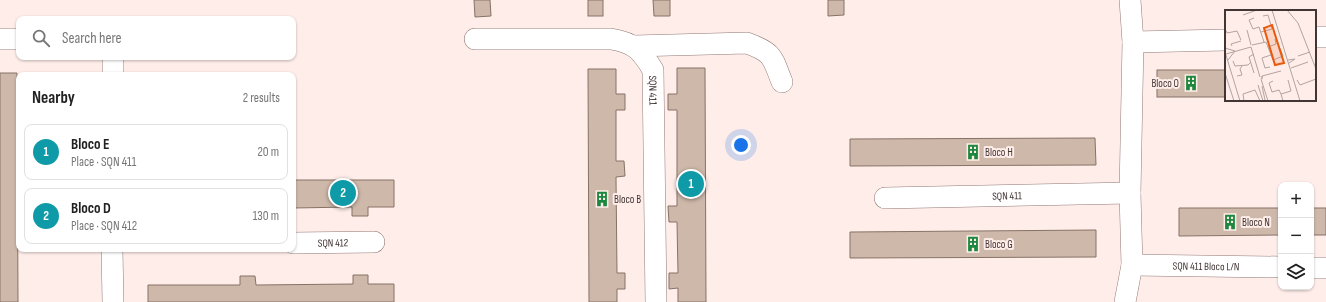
<!DOCTYPE html>
<meta charset="utf-8">
<style>
:root{--surface:#fff;--page:#f2f2f2;--text:#222;--muted:#767676;--line:#e0e0e0;--accent:#2563eb}
body{margin:0;font-family:"Sofia Sans Condensed",sans-serif;background:var(--page);color:var(--text)}
.controls{position:absolute;right:12px;bottom:12px;display:grid;overflow:hidden;border-radius:8px;box-shadow:0 1px 3px #0004}
.controls button{width:36px;height:36px;display:grid;place-items:center;padding:0;border:0;border-bottom:1px solid var(--line);background:var(--surface);color:var(--text);font:20px sans-serif}
.you{position:absolute;left:741px;top:145px;width:14px;height:14px;margin:-10px;border:3px solid #fff;border-radius:50%;background:#1a73e8;box-shadow:0 0 0 6px #1a73e833}
.badge{display:grid;place-items:center;width:26px;height:26px;border-radius:50%;background:var(--accent);color:#fff;font-size:13px;font-weight:700}
.pin{position:absolute;translate:-50% -50%;border:2px solid #fff;box-shadow:0 1px 4px #0006}
.list{margin:0;padding:0;list-style:none}
h2{display:flex;justify-content:space-between;align-items:center;height:52px;margin:0;padding:0 16px;font-size:17px}
h2 small{font-size:13px;font-weight:400;color:var(--muted)}
.list li{display:grid;grid-template-columns:26px 1fr auto;gap:12px;align-items:center;box-sizing:border-box;height:56px;margin:0 8px 8px;padding:0 8px;border:1px solid var(--line);border-radius:8px}
.list b{display:block;font-size:15px;white-space:nowrap}
.list p{margin:0;font-size:13px;white-space:nowrap;color:var(--muted)}
.list em{font-size:13px;font-style:normal;color:var(--muted)}
.icon{flex:none;width:22px;height:22px;fill:none;stroke:currentColor;stroke-width:2;stroke-linecap:round;stroke-linejoin:round}
.map{position:relative;flex:none;width:1326px;height:302px;overflow:hidden}
.search{position:absolute;background:var(--surface);box-shadow:0 1px 3px #0004;left:16px;top:16px;width:280px;height:44px;display:flex;align-items:center;gap:10px;box-sizing:border-box;padding:0 14px;border-radius:8px;color:var(--muted);font-size:15px}
.panel{position:absolute;background:var(--surface);box-shadow:0 1px 3px #0004;left:16px;top:72px;width:280px;height:180px;border-radius:8px}
.map>svg:first-child{display:block}
</style>
<div class="map">
<svg width="1326" height="302" viewBox="0 0 1326 302">
<rect width="100%" height="100%" fill="#feede9"/>
<!-- building -->
<g fill="#ceb8aa" stroke="#877266">
<polygon points="474,0 490,0 491,16 475,17"/>
<rect x="588" y="0" width="15" height="16"/>
<polygon points="653,0 670,0 670,16 654,16"/>
<polygon points="828,0 844,0 844,15 828,16"/>
<polygon points="677,68 705,68 706,302 678,302 678,288 669,289 669,273 678,273 677,222 669,222 668,206 677,206 677,110 668,110 668,94 677,94"/>
<polygon points="588,69 616,69 616,94 625,94 625,110 616,110 616,161 624,161 625,176 616,177 617,273 625,273 625,289 617,289 617,302 589,302"/>
<rect x="1157" y="70" width="69" height="27"/>
<polygon points="0,73 17,73 18,302 0,302"/>
<polygon points="1095,138 1096,165 850,166 850,139"/>
<polygon points="293,180 394,180 394,207 368,207 368,216 352,216 352,207 293,208"/>
<polygon points="1179,208 1281,208 1281,235 1179,236"/>
<rect x="1311" y="208" width="15" height="27"/>
<polygon points="1096,230 1096,257 850,258 850,232"/>
<polygon points="353,275 368,275 368,284 394,284 394,302 148,302 148,285 240,285 240,276 255,276 256,285 353,284"/>
</g>
<g fill="none" stroke-linecap="round" stroke-linejoin="round">
<defs>
<g id="street">
<polyline points="1315,37 1326,37"/>
<polyline points="0,39 19,39"/>
<path id="s1" d="M475,39h136c24,4 30,11 42,31l3,232"/>
<polyline points="1133,42 1226,40"/>
<path d="M634,46l113,-3c27,10 25,14 35,39"/>
<polyline points="113,75 113,57"/>
<path id="s2" d="M885,198l245,-5"/>
<path id="s3" d="M293,243l81,-1"/>
<polyline points="112,249 113,302"/>
<path id="s4" d="M1132,265l149,2"/>
<polyline points="1311,268 1326,268"/>
<polyline points="1125,302 1132,265 1130,193 1133,42 1130,0"/>
</g>
</defs>
<!-- street casing -->
<use href="#street" stroke="#927975" stroke-width="22"/>
<!-- street -->
<use href="#street" stroke="#fff" stroke-width="21"/>
</g>
<!-- icons -->
<defs>
<symbol id="building-bare" viewBox="-9 -9 18 18"><path d="M-4-6H4V6H1V3H-1V6H-4ZM-2.5-4.3h1.7v1.8h-1.7ZM.8-4.3h1.7v1.8H.8ZM-2.5-1h1.7V.8h-1.7ZM.8-1h1.7V.8H.8Z" fill="#1c873e" stroke="#feede9" stroke-width="2.5" paint-order="stroke"/></symbol>
</defs>
<g fill-rule="evenodd">
<use href="#building-bare" x="1180" y="72" width="22" height="22"/>
<use href="#building-bare" x="962" y="141" width="22" height="22"/>
<use href="#building-bare" x="591" y="188" width="22" height="22"/>
<use href="#building-bare" x="1219" y="211" width="22" height="22"/>
<use href="#building-bare" x="962" y="233" width="22" height="22"/>
</g>
<g text-anchor="middle" dominant-baseline="central" stroke-width="4" stroke-linejoin="round" paint-order="stroke">
<!-- poi labels -->
<g font-size="11" fill="#413634" stroke="#feede9" text-anchor="start">
<text x="1179" y="83" text-anchor="end">Bloco O</text>
<text x="985" y="152">Bloco H</text>
<text x="614" y="199">Bloco B</text>
<text x="1242" y="222">Bloco N</text>
<text x="985" y="244">Bloco G</text>
</g>
<!-- street labels -->
<g font-size="11" fill="#413634" stroke="#feede9">
<text stroke="none"><textPath href="#s1" startOffset="211">SQN 411</textPath></text>
<text stroke="none"><textPath href="#s2" startOffset="122">SQN 411</textPath></text>
<text stroke="none"><textPath href="#s3" startOffset="40">SQN 412</textPath></text>
<text stroke="none"><textPath href="#s4" startOffset="74">SQN 411 Bloco L/N</textPath></text>
</g>
</g>
<!-- overview -->
<g transform="translate(1225 10)">
<rect width="91" height="91" fill="#feede9"/>
<path fill="none" stroke="#b2a4a1" stroke-width="1" d="M47,0l28,91M62,0l11,13 18,46M18,5l14,-5M29,8l-5,2 4,9 6,-2 5,15M0,19l2,4 10,-2 4,9M22,20l4,15M36,22l11,-3 -4,-14 -5,1M27,35l14,-3 7,18 10,-4 -3,-8M7,36l-1,-2 10,-3M26,37l9,30M43,37l8,-3 -1,-5M0,38l10,3 -7,9M0,42l15,49M1,44l25,-7M29,44l-5,3 5,16M73,46l12,-4M63,50l7,-1 -6,4M8,51l2,5 13,-1 3,-3M45,57l-5,1 -3,-10 9,-3M66,58l17,-6M0,63l9,28M12,66l5,-1 -2,-6 2,-3M37,66v3v-3l19,-5M36,69l7,22M72,70l3,5 16,-6M48,71l-4,2 3,9 7,-2 2,4M33,75l5,16M37,76l3,14M19,91l-1,-7 12,-4 5,11M58,91l-2,-7 10,-3 -3,-11"/>
<path fill="#e8590c" fill-opacity="0.15" stroke="#e8590c" stroke-width="2" d="M47,15l12,38 -9,2 -11,-37z"/>
<rect width="91" height="91" fill="none" stroke="#413634" stroke-width="2"/>
</g>
</svg>
<div class="controls">
<button>+</button>
<button>−</button>
<button><svg class="icon" aria-label="layers" viewBox="0 0 24 24"><path d="M12 4l9 5-9 5-9-5zM3 14l9 5 9-5"/></svg></button>
</div>
<div class="you"></div>
<div class="pin badge" style="left:691px;top:184px;background:#0f9aa8">1</div>
<div class="pin badge" style="left:343px;top:193px;background:#0f9aa8">2</div>
<div class="search"><svg class="icon" aria-label="search" viewBox="0 0 24 24"><circle cx="10" cy="10" r="6"/><path d="M15 15l6 6"/></svg>Search here</div>
<section class="panel">
<h2>Nearby<small>2 results</small></h2>
<ul class="list">
<li><span class="badge" style="background:#0f9aa8">1</span><div><b>Bloco E</b><p>Place · SQN 411</p></div><em>20 m</em></li>
<li><span class="badge" style="background:#0f9aa8">2</span><div><b>Bloco D</b><p>Place · SQN 412</p></div><em>130 m</em></li>
</ul>
</section>
</div>
